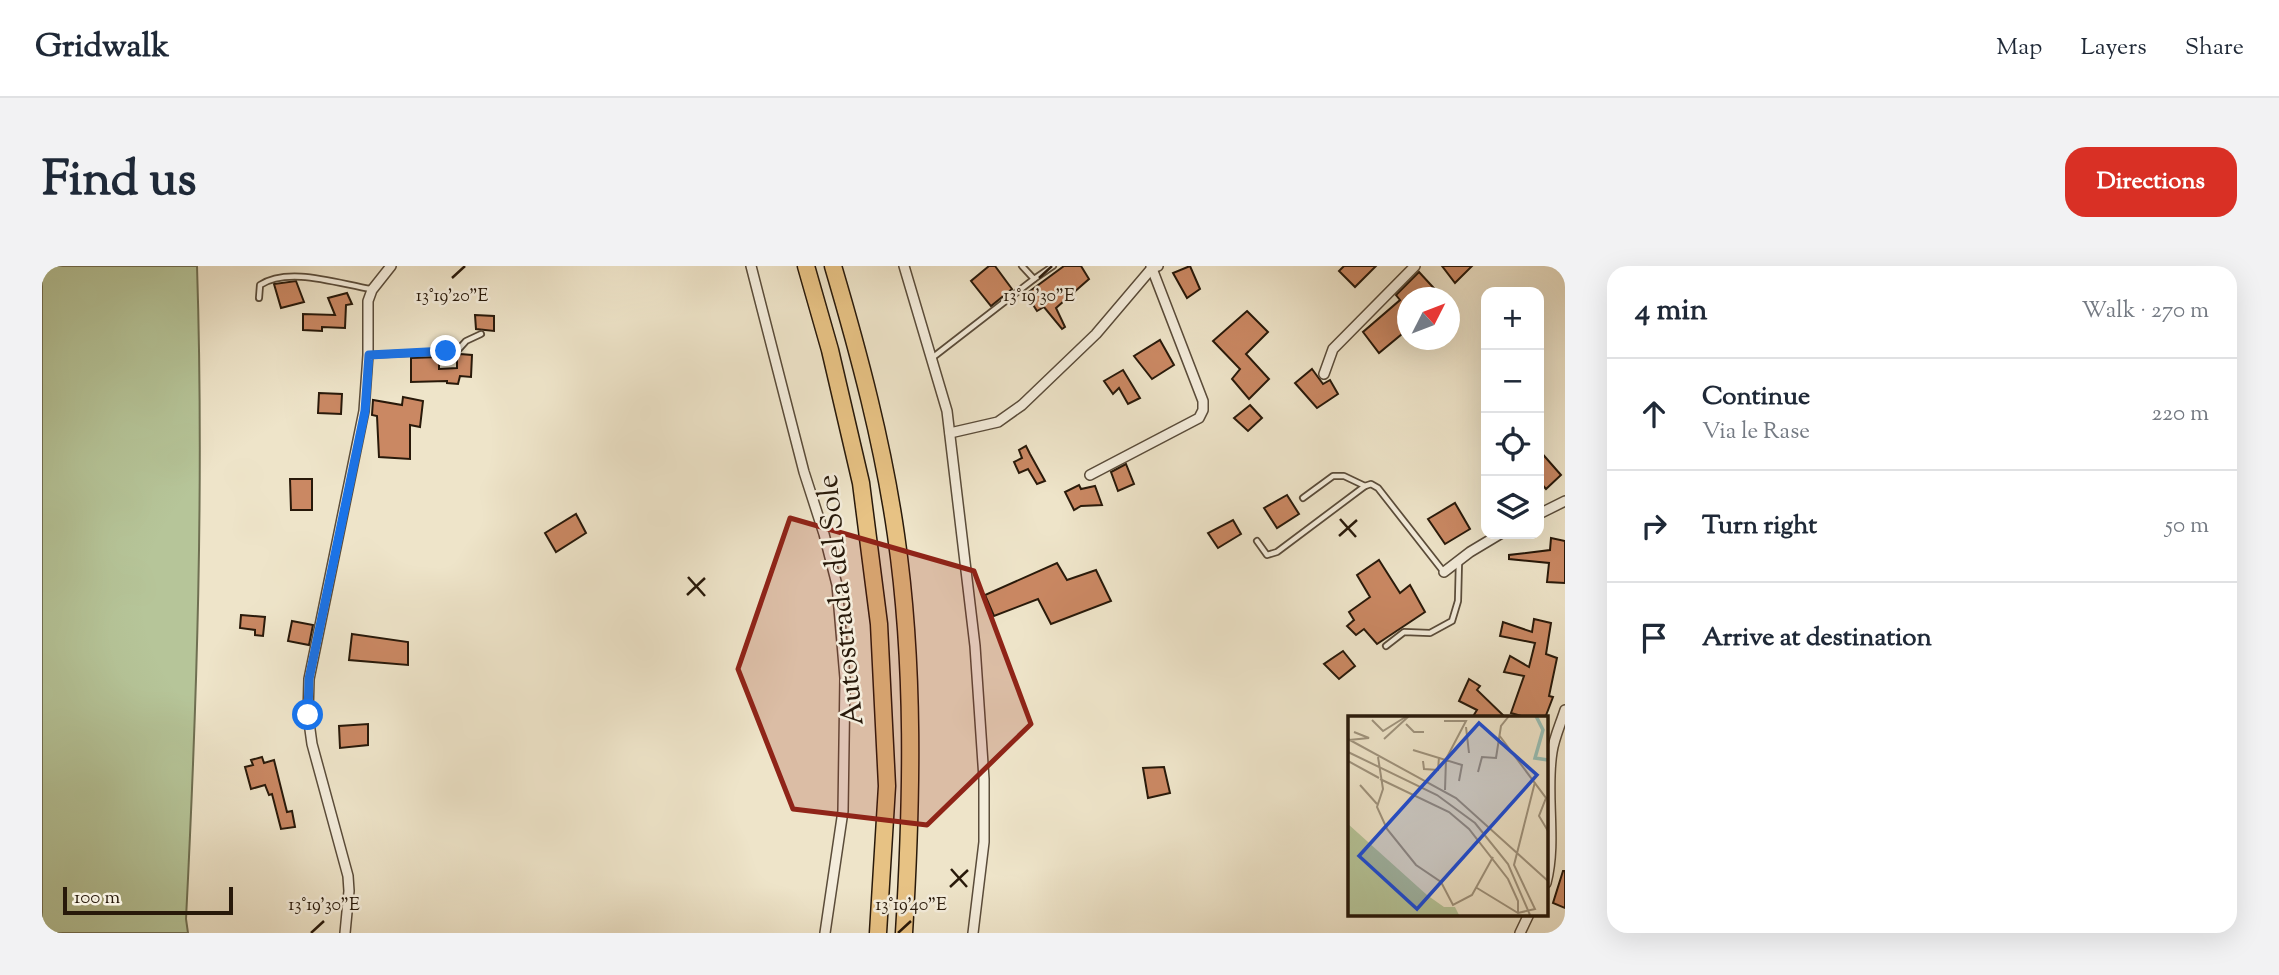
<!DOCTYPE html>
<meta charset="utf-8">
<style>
:root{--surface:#fff;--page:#f2f2f3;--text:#1f2937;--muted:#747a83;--line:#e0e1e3;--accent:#d93025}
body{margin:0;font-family:"Sorts Mill Goudy",serif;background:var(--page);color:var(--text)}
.controls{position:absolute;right:21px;top:21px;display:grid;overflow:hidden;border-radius:14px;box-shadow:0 7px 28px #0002}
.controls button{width:63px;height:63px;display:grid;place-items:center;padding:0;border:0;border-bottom:2px solid var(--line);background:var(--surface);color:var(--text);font:35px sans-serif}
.compass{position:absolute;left:1355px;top:21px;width:63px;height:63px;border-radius:50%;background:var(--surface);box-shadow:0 7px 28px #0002;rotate:48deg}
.scale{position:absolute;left:21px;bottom:18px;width:170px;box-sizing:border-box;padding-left:7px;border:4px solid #28190a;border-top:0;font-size:19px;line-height:24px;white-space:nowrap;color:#28190a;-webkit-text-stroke:5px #f4eddc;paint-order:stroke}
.stop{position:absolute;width:21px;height:21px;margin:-16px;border:5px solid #1a73e8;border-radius:50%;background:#fff}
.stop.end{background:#1a73e8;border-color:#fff;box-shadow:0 2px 7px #0008}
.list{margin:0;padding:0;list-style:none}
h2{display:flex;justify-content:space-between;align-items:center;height:91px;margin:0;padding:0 28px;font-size:30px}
h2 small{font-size:23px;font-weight:400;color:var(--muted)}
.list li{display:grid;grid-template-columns:46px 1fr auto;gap:21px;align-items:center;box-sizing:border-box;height:112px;padding:0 28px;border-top:2px solid var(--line)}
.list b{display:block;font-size:26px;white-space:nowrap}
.list p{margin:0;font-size:23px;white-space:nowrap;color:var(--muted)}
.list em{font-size:23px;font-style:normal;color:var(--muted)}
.icon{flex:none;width:38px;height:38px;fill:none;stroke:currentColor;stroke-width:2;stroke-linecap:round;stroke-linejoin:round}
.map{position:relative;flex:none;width:1523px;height:667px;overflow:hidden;border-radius:21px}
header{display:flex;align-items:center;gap:42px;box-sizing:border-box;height:98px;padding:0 35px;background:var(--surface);border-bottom:2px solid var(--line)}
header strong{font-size:33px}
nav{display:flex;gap:38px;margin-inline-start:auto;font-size:24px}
.intro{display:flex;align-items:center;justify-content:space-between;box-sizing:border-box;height:168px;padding:0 42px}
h1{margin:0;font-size:49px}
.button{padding:18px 32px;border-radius:21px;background:var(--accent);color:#fff;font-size:24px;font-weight:700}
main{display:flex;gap:42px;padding:0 42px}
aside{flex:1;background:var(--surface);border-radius:21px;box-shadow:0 7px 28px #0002}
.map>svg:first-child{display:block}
</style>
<header>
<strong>Gridwalk</strong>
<nav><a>Map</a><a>Layers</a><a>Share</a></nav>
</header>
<div class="intro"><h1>Find us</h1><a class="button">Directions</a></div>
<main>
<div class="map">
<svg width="1523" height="667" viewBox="0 0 1523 667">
<rect width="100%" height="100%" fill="#eee4c9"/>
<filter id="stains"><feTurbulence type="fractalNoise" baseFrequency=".00286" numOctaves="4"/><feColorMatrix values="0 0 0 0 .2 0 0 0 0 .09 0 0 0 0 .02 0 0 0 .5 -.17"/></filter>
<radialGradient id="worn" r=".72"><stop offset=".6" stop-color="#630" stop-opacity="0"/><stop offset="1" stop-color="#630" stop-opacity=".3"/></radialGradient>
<!-- green -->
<path fill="#b6c599" stroke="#6f6f52" stroke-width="2" d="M0,0h155c7,218 0,436 -11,653l2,14h-146z"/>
<!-- building -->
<g fill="#ca8863" stroke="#28190a" stroke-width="2">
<polygon points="947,0 953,0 970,23 949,40 929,15"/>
<polygon points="1022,0 1039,0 1047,13 1014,42 1023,61 1020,63 1002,41 995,45 984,28"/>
<polygon points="1148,0 1158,23 1145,32 1131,7"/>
<polygon points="1302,0 1334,0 1313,21 1297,5"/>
<polygon points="1400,0 1430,0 1413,17"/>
<polygon points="1377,6 1401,32 1366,32 1366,63 1337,87 1321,66 1358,34 1354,29"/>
<polygon points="254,15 262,36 239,42 232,18"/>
<polygon points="305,27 310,38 304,39 303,62 280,61 280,65 261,64 261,48 293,49 286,32"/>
<polygon points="1205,45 1226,66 1204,88 1227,113 1207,133 1190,113 1198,103 1171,75"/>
<polygon points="433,49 452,50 452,65 434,63"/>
<polygon points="1118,74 1132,99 1110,113 1092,90"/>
<polygon points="418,88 430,89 429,111 418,110 416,118 405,117 405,115 369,116 369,92 397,91 397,103 415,102 415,90"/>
<polygon points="1270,103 1281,118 1288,114 1296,128 1275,142 1253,117"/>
<polygon points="1081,104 1098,132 1086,138 1077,122 1071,128 1062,115"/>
<polygon points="277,127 300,128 299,148 276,147"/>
<polygon points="361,131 381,135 378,161 368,159 368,193 337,191 335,150 330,149 331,134 360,139"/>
<polygon points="1208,139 1220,152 1206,165 1192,152"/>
<polygon points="984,180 988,188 1003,215 995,218 986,203 977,207 972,196 980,192 977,184"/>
<polygon points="1497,184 1519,209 1504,223 1497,215"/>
<polygon points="1084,198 1092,218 1076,225 1069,206"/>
<polygon points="248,213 270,213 270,244 249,244"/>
<polygon points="1037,219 1039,223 1053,220 1060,239 1039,240 1032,244 1023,226"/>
<polygon points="1245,229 1257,248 1235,262 1222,242"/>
<polygon points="1413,237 1428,263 1403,278 1386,253"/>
<polygon points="534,248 544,267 514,286 503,267"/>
<polygon points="1191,254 1199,268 1176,282 1166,267"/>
<polygon points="1509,272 1523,275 1523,317 1505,316 1507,297 1467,293 1467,289 1508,284"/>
<polygon points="1337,294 1358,327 1368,319 1383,346 1335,378 1322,363 1314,369 1305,360 1312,354 1307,346 1328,331 1315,309"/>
<polygon points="1015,297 1025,314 1054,304 1069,335 1009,358 996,333 952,350 943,329"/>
<polygon points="199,349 223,351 221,370 213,369 213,364 198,362"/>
<polygon points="1492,353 1509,357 1504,388 1515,392 1507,430 1511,431 1503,452 1486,452 1469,447 1482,410 1462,406 1468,390 1487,401 1493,377 1458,370 1461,356 1490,366"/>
<polygon points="250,355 271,359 267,379 246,375"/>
<polygon points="310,368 366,376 366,399 307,394"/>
<polygon points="1301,385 1313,400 1297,413 1282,398"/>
<polygon points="1427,413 1438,420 1435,424 1464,452 1430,452 1435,444 1417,435"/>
<polygon points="326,458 326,479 298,482 297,460"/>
<polygon points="220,491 222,497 232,494 245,546 250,545 253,561 239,563 230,528 227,529 223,519 209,523 203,501 211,499 209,494"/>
<polygon points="1122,501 1128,527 1106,532 1101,502"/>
<polygon points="1521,605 1523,605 1523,642 1511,637"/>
</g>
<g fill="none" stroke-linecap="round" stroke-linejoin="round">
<defs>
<g id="lane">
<polyline points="980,0 992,13 1011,0"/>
<path d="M217,32l1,-13c29,-19 79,-1 111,4"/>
<polyline points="327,89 415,85 424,75 439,68"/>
<polyline points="890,92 992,13"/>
<polyline points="1261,232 1291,210 1302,210 1323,220"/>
<polyline points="1215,275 1225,289 1235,286 1323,220 1329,218 1336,222 1401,305"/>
<polyline points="1344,380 1362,366 1388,367 1410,355 1416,335 1417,295"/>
</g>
<g id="street">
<polyline points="709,0 762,206 782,268 795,319 803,412 801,545 783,667"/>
<polyline points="862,0 905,145 933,380 942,513 942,576 931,667"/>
<polyline points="1282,108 1291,83 1373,0"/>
<polyline points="908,167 956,156 980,139 1054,68 1110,2 1116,0"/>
<polyline points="1048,209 1157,152 1161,144 1161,135 1109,0"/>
<polyline points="1497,248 1523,235"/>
<polyline points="1402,306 1428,286 1458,268"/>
<path d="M1504,617c11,-42 -1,-88 6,-131 2,-14 9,-29 13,-42"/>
<polyline points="303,667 307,625 306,610 270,478 266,449 267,413 322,145 326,89 326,35 330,24 349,0"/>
<polyline points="1478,667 1487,648"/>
</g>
<g id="highway">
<polyline points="764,0 788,84 819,217 837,358 845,520 836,667"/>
<path d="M791,0c26,88 50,178 63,269 19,132 16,265 8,398"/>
</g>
</defs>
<!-- lane casing -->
<use href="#lane" stroke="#5a4c3a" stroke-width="8"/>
<!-- street casing -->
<use href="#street" stroke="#5a4c3a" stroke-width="12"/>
<!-- highway casing -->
<use href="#highway" stroke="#28190a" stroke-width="19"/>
<!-- lane -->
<use href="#lane" stroke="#f4eddc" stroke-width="4.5"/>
<!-- street -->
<use href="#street" stroke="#f4eddc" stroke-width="9"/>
<!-- highway -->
<use href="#highway" stroke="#e7c284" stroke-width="16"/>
</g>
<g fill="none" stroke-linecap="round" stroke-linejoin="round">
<!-- route -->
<polyline stroke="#1a73e8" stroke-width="9" points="266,449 267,413 323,145 327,89 404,85"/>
</g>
<!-- marked area -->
<path fill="#8f2418" fill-opacity="0.2" stroke="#8f2418" stroke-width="5" stroke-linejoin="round" d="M748,252l184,53 57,153 -104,101 -134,-16 -55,-140z"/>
<!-- ticks -->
<path fill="none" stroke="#28190a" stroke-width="2.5" d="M410,12l13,-12M997,12l13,-12M1298,253l16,18M1297,270l18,-16M646,311l17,19M645,329l18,-17M909,603l16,18M908,621l18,-17M269,667l13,-12M856,667l13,-12"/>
<g text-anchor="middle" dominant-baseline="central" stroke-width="5" stroke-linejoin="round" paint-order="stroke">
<!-- street labels -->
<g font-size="30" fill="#28190a" stroke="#f4eddc">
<text transform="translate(800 334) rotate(-96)">Autostrada del Sole</text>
</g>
</g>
<!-- overview -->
<g transform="translate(1306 450)">
<rect width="200" height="200" fill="#eee4c9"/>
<path d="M0,108l79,71 17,12h11l4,8h-111z" fill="#b6c599"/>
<path fill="none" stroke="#99bfb5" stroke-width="3.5" d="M188,0l7,14 -8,28 13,2"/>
<path fill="none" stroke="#9f937d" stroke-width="2" d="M24,4l11,11 24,-15M96,5h22l-20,38 -1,31M58,8l8,8h10M118,11l3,26M151,19l47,63 -7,18 9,15M0,23l108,59 92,83M36,23l25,-23M1,24l20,-2 -15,-6M65,34l49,15 -3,16M0,36l89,43 38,28 33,41 22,51M30,41l5,32 -6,18 10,22 29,36 25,17 12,23 19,-10 21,-38M0,45l31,17M75,45l1,8 14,1 1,-13M130,56l4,-15 14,1 5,-32 8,-10M32,63l69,33 20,17 39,50 10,22v12M12,69l17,19M129,172l41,25 17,-4 -21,-44 21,-83"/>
<path fill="#1d4ed8" fill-opacity="0.15" stroke="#1d4ed8" stroke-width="3.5" d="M131,7l58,52 -120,134 -58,-53z"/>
<rect width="200" height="200" fill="none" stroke="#28190a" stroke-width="3.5"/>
</g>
<g font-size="18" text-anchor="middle" fill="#28190a" stroke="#f4eddc" stroke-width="5" stroke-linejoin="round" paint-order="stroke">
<text x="997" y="35">13°19'30"E</text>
<text x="410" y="35">13°19'20"E</text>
<text x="282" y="644">13°19'30"E</text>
<text x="869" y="644">13°19'40"E</text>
</g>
<rect width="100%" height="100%" filter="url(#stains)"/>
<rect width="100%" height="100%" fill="url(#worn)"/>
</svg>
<div class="controls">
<button>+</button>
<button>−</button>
<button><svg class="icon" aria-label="locate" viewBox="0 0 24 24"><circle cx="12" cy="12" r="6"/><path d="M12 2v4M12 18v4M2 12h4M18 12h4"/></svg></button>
<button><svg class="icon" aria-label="layers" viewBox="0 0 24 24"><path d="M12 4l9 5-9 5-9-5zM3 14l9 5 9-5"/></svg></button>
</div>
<svg class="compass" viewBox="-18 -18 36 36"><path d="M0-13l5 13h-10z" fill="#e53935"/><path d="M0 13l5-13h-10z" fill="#747a83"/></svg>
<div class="scale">100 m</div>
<div class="stop" style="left:266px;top:449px"></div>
<div class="stop end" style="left:404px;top:85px"></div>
</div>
<aside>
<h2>4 min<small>Walk · 270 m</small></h2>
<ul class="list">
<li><svg class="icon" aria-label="ahead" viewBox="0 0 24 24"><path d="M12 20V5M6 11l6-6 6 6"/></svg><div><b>Continue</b><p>Via le Rase</p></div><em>220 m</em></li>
<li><svg class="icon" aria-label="right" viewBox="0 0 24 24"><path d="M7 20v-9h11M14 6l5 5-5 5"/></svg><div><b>Turn right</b></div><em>50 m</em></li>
<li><svg class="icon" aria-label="arrive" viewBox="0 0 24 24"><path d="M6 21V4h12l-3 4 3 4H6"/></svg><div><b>Arrive at destination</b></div></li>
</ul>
</aside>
</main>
